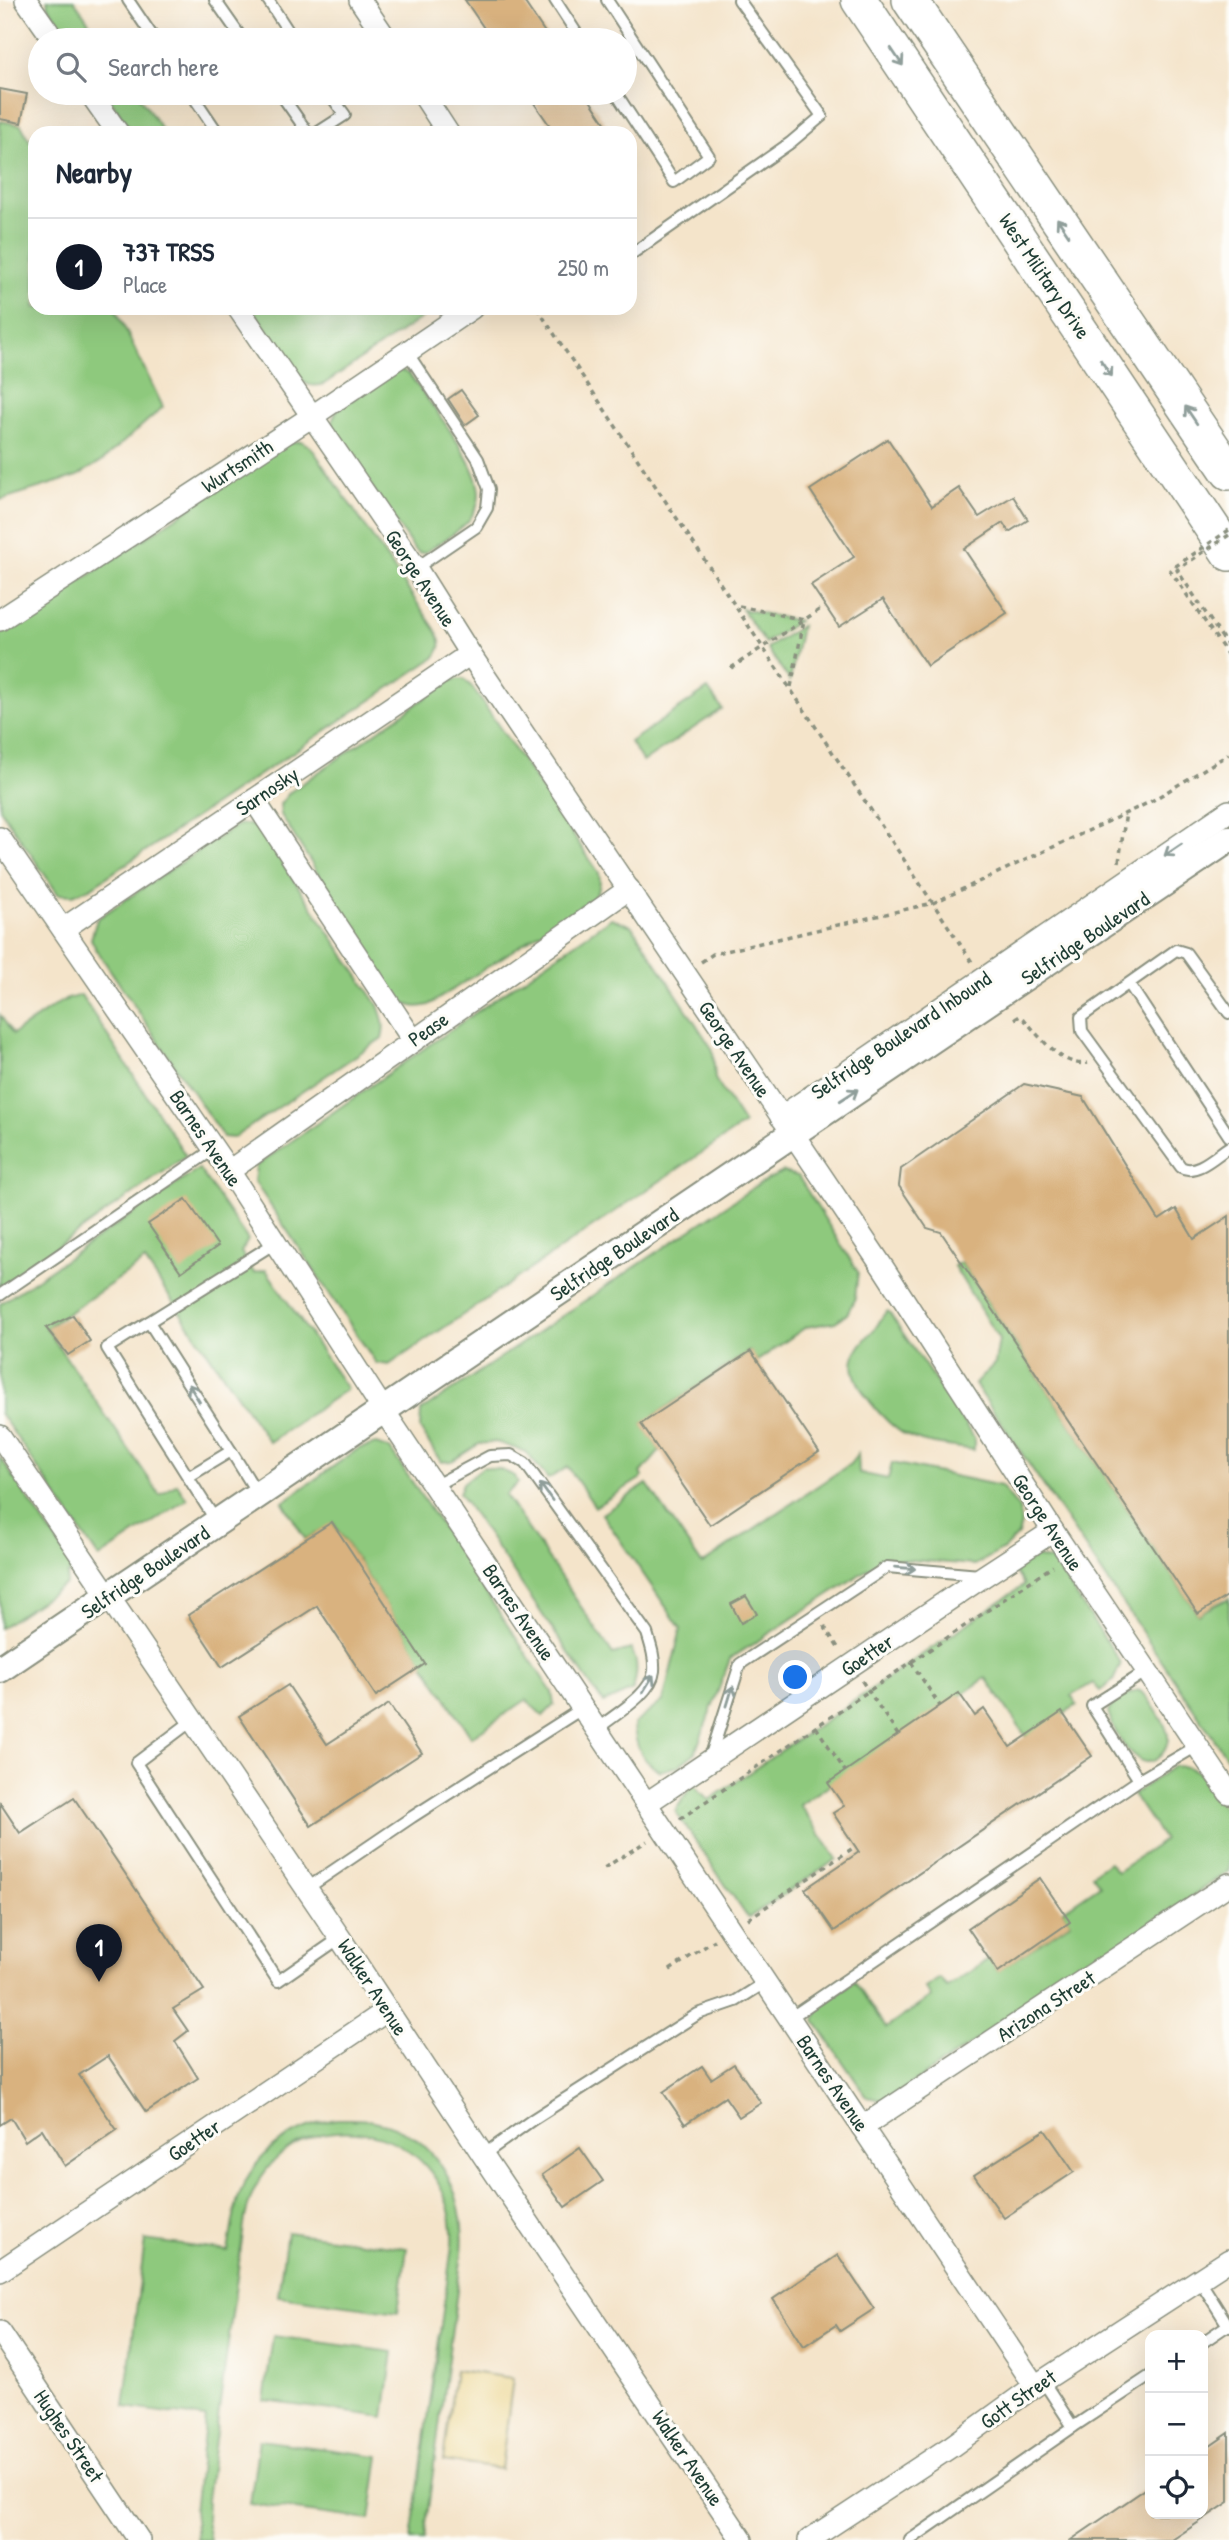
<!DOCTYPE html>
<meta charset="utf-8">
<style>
:root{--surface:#fff;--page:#f2f2f3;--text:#1f2937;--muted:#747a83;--line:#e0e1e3;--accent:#111827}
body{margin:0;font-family:"Patrick Hand",sans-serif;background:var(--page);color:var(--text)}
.controls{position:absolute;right:21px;bottom:21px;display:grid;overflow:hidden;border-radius:14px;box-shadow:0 7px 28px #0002}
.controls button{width:63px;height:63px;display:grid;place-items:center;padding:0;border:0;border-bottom:2px solid var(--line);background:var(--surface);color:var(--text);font:35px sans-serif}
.you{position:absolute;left:796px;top:1678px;width:24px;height:24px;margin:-18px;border:5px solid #fff;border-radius:50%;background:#1a73e8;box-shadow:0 0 0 10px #1a73e833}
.badge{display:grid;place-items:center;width:46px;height:46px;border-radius:50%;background:var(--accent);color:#fff;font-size:23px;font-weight:700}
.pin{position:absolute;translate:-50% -58px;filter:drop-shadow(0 2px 4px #0008)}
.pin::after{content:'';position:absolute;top:37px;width:24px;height:21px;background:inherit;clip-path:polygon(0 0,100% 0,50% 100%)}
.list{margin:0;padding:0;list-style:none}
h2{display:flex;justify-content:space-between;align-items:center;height:91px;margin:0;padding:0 28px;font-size:30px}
h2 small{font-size:23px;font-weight:400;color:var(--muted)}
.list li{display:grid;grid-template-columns:46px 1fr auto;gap:21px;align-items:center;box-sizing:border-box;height:98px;padding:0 28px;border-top:2px solid var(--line)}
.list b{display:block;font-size:26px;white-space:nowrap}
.list p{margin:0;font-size:23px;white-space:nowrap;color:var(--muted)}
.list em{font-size:23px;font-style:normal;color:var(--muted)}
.icon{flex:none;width:38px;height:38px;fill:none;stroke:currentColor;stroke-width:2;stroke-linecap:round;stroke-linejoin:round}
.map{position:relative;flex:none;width:1229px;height:2540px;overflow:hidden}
.search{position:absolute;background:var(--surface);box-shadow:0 7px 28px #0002;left:28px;top:28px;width:609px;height:77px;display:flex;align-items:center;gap:18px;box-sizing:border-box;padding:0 24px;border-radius:38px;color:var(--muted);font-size:26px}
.panel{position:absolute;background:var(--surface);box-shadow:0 7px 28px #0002;left:28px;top:126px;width:609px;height:189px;border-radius:21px}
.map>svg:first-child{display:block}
</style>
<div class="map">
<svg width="1229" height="2540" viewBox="0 0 1229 2540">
<rect width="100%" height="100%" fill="#fdfcf7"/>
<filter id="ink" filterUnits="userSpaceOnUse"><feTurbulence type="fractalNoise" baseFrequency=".0143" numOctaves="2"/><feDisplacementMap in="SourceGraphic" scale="14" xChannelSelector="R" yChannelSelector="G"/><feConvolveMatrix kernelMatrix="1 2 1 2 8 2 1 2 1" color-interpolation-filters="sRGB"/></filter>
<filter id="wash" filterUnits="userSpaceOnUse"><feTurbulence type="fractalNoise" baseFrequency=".00686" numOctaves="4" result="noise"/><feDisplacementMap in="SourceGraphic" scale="28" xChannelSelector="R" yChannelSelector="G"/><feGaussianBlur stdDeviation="1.57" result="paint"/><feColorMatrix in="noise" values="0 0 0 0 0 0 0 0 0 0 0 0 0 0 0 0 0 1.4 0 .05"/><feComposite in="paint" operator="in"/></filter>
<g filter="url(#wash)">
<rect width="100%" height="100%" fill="#f4e4ca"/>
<!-- green -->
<g fill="#8ec97d" stroke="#568358" stroke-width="2">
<polygon points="47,0 74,0 101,40 71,40 48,6"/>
<polygon points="106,93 137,93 164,133 133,133"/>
<polygon points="0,121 21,125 35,150 35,308 115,308 163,407 102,461 77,476 0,500"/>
<path d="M252,308h184l-112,76c-11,3 -17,2 -25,-6z"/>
<path d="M400,370l9,4c19,27 71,89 70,121 0,8 -5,18 -10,25 -10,13 -30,22 -43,32l-6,1 -6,-4 -79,-115c-4,-11 -3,-16 3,-25l55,-38z"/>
<path d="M301,441l10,6 126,185c5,11 5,17 -3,26l-344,230 -17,7 -15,-1 -58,-85v-174l287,-192z"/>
<polygon points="742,609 798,621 765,643"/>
<polygon points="801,626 790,681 767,648"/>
<path d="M457,679h7l8,8 127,186c2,11 1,16 -6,25l-164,107c-22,6 -29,-4 -41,-20l-107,-170 -1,-11 10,-12 160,-111z"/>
<polygon points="708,689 722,709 643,762 630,742"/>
<path d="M246,824l10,3 6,6 116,172c4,11 8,21 4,33l-149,100 -10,-1 -127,-188 -5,-10 6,-20 140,-94z"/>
<polygon points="611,918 632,926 713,1050 715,1079 744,1124 389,1365 376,1363 254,1181 256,1166"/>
<polygon points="81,995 186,1156 0,1287 0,1015 13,1034 62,1001"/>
<polygon points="199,1169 248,1240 241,1252 254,1273 266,1270 347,1389 269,1442 145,1261 46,1328 160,1495 177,1484 187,1499 99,1558 0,1413 0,1304"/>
<polygon points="783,1172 798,1176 858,1272 855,1298 847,1314 835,1322 806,1327 757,1361 750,1351 642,1424 660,1451 641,1473 643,1477 595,1507 568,1467 548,1479 526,1452 496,1442 479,1444 452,1461 441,1462 420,1429 421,1411 760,1183"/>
<polygon points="961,1262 1198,1614 1229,1598 1229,1761 975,1384 995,1363 999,1340 954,1266"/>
<path d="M888,1311l86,127v12c-22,-4 -49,-5 -68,-15 -20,-10 -59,-54 -52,-77 3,-12 14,-21 22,-31 5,-6 5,-12 12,-16z"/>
<polygon points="376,1444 390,1449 552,1692 554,1705 543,1716 526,1700 471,1737 333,1523 305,1539 283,1502 358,1449"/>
<path d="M858,1454l1,19 29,6 4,-16 109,23 18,23 2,15 -3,11 -14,14 -29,16 -90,-7 -155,101 -35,94 -17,13 -18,5c-19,-10 -25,-26 -26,-47l29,-23 18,-72 -79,-115 45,-30 55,80 148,-100z"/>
<polygon points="0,1457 76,1570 68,1574 66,1584 0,1628"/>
<path d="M483,1467l16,2 16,7 3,7 -13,12 108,159 18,-5c8,14 6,25 2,41l-30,13 -144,-210 4,-10z"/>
<polygon points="1036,1557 1053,1561 1121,1663 1113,1681 1100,1691 1093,1683 1071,1696 1077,1705 1026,1737 986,1678 800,1805 837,1859 748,1918 675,1811 693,1784 709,1800 1024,1585 1014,1570"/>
<path d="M1138,1690c9,4 12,12 18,20 5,9 13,19 12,30 -2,15 -18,29 -31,18 -15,-10 -24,-30 -29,-46l7,-12z"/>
<polygon points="1174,1766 1187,1767 1199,1772 1229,1815 1229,1871 886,2101 867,2097 815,2021 818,2009 854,1981 886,2028 931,1997 925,1988 940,1978 947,1987 989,1959 998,1971 1070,1923 1062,1911 1100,1885 1092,1874 1109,1862 1117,1872 1164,1840 1133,1794"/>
<path d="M336,2119c13,0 26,-1 38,2 62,12 94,73 88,132l-38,287h-13l41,-294c7,-133 -179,-160 -207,-28l-38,281 -1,21 4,20h-13l-3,-30 12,-92 -82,-11 21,-167 83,11c3,-16 5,-33 9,-49 14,-47 53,-74 99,-83z"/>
<polygon points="287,2232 407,2248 398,2312 278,2296"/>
<polygon points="273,2336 393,2352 384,2417 264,2401"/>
<polygon points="259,2440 379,2456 370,2520 250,2504"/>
</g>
<!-- sand -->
<polygon fill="#eeda9e" stroke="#868c69" stroke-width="2" points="455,2370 513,2378 501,2469 443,2461"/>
<g id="blocks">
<!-- building -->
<g fill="#d9b27f">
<polygon points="465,0 523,0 550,40 492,40"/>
<polygon points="0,89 27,94 21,123 0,119"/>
<polygon points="527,93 585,93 612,133 555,133"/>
<polygon points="461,390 479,415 465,425 448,399"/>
<polygon points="888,439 932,506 959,488 979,517 1013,496 1028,520 1009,532 1003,523 964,549 1007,613 927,666 883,599 839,627 811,585 854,557 810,490"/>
<polygon points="1024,1084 1083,1097 1159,1220 1176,1209 1194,1239 1229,1216 1229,1595 1198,1614 941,1232 927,1228 899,1186 901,1169"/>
<polygon points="186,1199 218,1246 181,1272 148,1224"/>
<polygon points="73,1315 90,1341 68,1355 46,1328"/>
<polygon points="751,1351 819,1452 710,1525 641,1424"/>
<polygon points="332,1522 425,1664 376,1696 317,1606 222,1667 188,1615"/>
<polygon points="746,1596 757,1614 741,1623 731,1604"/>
<polygon points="288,1685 327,1744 389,1704 422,1753 311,1826 239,1716"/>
<polygon points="959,1693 975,1716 984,1709 1010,1747 1062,1712 1092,1756 834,1931 805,1889 859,1852 833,1813 844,1806 828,1783"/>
<polygon points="74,1798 204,1990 173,2009 188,2031 175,2041 198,2078 146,2112 108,2056 79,2075 117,2130 65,2166 42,2129 25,2141 11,2118 0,2125 0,1803 20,1833"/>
<polygon points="1040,1878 1070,1922 998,1972 968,1928"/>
<polygon points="734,2064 761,2103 739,2117 725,2097 685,2124 663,2092 702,2066 711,2079"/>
<polygon points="1045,2130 1074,2172 1004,2218 974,2175"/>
<polygon points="580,2148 603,2181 565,2207 542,2175"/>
<polygon points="838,2255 874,2309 840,2331 836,2325 804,2346 773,2299"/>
<polygon points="1229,2433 1229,2502 1172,2540 1071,2540 1150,2486 1150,2514 1203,2514 1203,2451"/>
</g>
</g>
</g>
<g filter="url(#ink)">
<use href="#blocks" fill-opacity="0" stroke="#8a907f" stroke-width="2"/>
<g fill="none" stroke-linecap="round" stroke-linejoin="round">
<defs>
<g id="service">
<polyline points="128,0 155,40"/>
<polyline points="215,0 243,40"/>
<polyline points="268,0 294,40"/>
<polyline points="555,0 581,40"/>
<polyline points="607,0 709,156 674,182 616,93"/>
<polyline points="191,93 218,133"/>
<polyline points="280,93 308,133"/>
<polyline points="317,133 345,115 329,93"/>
<polyline points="630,255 790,143 822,116 739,0"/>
<polyline points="407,352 478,459 489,489 487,508 476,527 416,568"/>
<polyline points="1129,984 1229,1136"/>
<path d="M1229,1013l-43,-60 -10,-3 -95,67 1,14 99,136c15,9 35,-12 48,-20"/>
<polyline points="0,1295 214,1149"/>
<polyline points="149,1322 231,1451"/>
<polyline points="188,1477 107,1348 275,1243"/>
<path d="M434,1486l56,-30 21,-1 14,8 122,170c4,13 8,25 7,38 -2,23 -40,44 -57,58"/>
<polyline points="216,1521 188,1477 231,1451 259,1496"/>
<polyline points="1147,1671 1092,1706 1139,1780 1197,1746"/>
<polyline points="193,1720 136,1763 278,1981 340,1938"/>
<polyline points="710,1758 740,1664 887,1567 980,1575"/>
<polyline points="306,1889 412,1817 583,1708"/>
<polyline points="790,2018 1139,1780"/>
<polyline points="483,2155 532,2120 698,2014 736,2001 766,1982"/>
<polyline points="1199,2279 1229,2327"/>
<polyline points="1203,2342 1228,2325"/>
<polyline points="1043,2381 1073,2427"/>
<polyline points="910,2540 1073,2427 1150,2376"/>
</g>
<g id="minor">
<polyline points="26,0 54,40"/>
<polyline points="360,0 387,40"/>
<polyline points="90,93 118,133"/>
<polyline points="422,93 448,133"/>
<polyline points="238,308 416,568 470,654 884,1269 1053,1531 1229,1793"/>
<polyline points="0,620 311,417 472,308"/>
<polyline points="254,800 413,1040"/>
<polyline points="0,838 229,1171 384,1411 1035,2386"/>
<polyline points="63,929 470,654"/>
<polyline points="781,1117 1229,811"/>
<polyline points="229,1171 629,889"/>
<polyline points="0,1436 340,1938 483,2155 742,2540"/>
<polyline points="647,1803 984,1576 1053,1531"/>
<polyline points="862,2127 1229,1884"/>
<polyline points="0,2271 388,2010"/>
<polyline points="0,2332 139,2540"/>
<polyline points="809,2540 952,2446 1035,2386 1229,2260"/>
</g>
<polyline id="tertiary" points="0,1669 1229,839"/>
<g id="primary">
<polyline points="859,0 1229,553"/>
<polyline points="910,0 1229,472"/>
</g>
</defs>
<!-- service casing -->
<use href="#service" stroke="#8a907f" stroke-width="14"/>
<!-- minor casing -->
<use href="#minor" stroke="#8a907f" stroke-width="24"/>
<!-- tertiary casing -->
<use href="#tertiary" stroke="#8a907f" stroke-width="30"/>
<!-- primary casing -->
<use href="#primary" stroke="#8a907f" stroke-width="38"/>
<!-- path -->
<g stroke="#8a907f" stroke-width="3.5" stroke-dasharray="5 5" stroke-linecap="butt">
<polyline points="537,308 972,962"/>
<polyline points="739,606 804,620 825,606"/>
<polyline points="731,668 804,620"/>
<polyline points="791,687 804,620"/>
<polyline points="1119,862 1126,812"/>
<polyline points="701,962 713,954 933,903 1150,802 1229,754"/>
<path d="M1015,1019l5,-3 4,3c15,17 38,49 64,44"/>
<polyline points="824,1626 839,1649"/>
<polyline points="911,1662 940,1706"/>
<polyline points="862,1681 898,1735"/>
<polyline points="816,1727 845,1771"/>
<polyline points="680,1819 1053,1566"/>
<polyline points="604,1868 647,1841"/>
<polyline points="748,1919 856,1846"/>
<polyline points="670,1970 715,1940"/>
</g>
<!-- service -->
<use href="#service" stroke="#fff" stroke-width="10"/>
<!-- minor -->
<use href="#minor" stroke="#fff" stroke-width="21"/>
<!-- tertiary -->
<use href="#tertiary" stroke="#fff" stroke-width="26"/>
<!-- primary -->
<use href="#primary" stroke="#fff" stroke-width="35"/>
<!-- path-bridge -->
<g stroke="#8a907f" stroke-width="3.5" stroke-dasharray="5 5" stroke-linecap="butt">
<polyline points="1229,530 1170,570 1229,657"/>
<polyline points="1229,535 1177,570 1229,648"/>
</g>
</g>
<!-- one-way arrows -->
<defs><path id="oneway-shaft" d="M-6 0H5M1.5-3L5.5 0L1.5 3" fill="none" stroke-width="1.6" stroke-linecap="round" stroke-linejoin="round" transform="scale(1.75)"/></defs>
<g stroke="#8f9e9a">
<use href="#oneway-shaft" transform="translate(897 57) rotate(56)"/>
<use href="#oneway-shaft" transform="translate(1063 227) rotate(-124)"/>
<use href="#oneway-shaft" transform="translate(1106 368) rotate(56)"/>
<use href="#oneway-shaft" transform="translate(1191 415) rotate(-124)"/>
<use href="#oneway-shaft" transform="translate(1173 850) rotate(146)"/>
<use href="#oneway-shaft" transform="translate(849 1095) rotate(-33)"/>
<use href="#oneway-shaft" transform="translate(194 1393) rotate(-122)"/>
<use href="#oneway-shaft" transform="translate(546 1492) rotate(-126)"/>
<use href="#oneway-shaft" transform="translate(905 1568) rotate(5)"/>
<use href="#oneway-shaft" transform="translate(648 1684) rotate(-58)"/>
<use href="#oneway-shaft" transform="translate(730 1696) rotate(-73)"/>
</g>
</g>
<g text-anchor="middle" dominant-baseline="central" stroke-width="6" stroke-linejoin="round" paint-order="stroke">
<!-- street labels -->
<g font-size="21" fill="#1f3d34" stroke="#fdfcf7">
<text transform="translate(1045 276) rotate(56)">West Military Drive</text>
<text transform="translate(237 466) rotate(-33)">Wurtsmith</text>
<text transform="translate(421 578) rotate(57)">George Avenue</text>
<text transform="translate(267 791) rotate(-34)">Sarnosky</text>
<text transform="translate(1085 938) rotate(-34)">Selfridge Boulevard</text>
<text transform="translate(428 1029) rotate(-35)">Pease</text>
<text transform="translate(901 1035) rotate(-34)">Selfridge Boulevard Inbound</text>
<text transform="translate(735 1049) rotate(56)">George Avenue</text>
<text transform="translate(206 1138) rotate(56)">Barnes Avenue</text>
<text transform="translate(614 1254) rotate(-34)">Selfridge Boulevard</text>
<text transform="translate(1048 1522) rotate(57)">George Avenue</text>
<text transform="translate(145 1572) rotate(-34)">Selfridge Boulevard</text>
<text transform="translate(519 1612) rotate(56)">Barnes Avenue</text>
<text transform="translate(867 1655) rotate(-34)">Goetter</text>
<text transform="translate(373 1987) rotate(57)">Walker Avenue</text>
<text transform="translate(1046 2006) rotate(-33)">Arizona Street</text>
<text transform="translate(833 2083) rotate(56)">Barnes Avenue</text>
<text transform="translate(194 2140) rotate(-34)">Goetter</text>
<text transform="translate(1018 2399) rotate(-35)">Gott Street</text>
<text transform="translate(69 2436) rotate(56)">Hughes Street</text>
<text transform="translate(688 2458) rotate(56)">Walker Avenue</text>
</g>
</g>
</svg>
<div class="controls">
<button>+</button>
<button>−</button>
<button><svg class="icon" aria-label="locate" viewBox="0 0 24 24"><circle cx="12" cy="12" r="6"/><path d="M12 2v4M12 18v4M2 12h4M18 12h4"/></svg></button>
</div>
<div class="you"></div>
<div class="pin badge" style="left:99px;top:1982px">1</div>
<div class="search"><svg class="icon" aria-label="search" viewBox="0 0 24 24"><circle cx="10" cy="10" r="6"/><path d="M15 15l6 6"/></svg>Search here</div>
<section class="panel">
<h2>Nearby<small></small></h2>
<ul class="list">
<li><span class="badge">1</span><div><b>737 TRSS</b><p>Place</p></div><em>250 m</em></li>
</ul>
</section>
</div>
